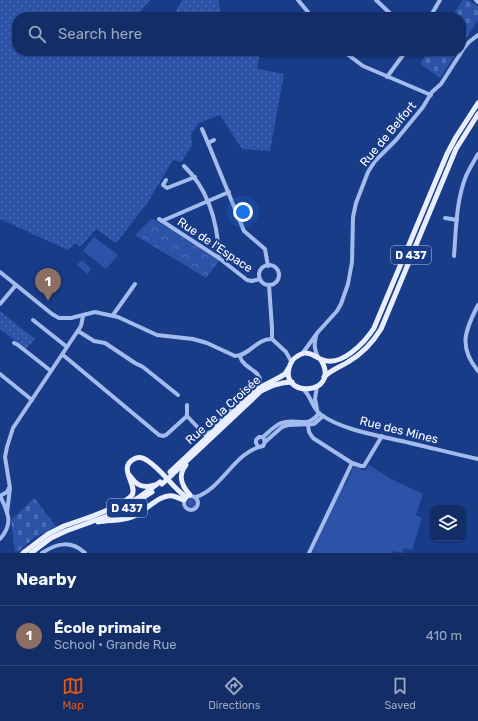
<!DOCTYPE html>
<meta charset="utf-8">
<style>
:root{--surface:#132d67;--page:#1c356d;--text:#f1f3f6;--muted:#9da8c0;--line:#32497b;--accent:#ea580c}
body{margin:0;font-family:Rubik,sans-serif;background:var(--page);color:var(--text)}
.controls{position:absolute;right:12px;bottom:12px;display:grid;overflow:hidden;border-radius:8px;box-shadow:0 1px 3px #0004}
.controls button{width:36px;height:36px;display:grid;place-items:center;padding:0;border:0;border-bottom:1px solid var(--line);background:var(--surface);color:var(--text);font:20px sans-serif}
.you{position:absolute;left:243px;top:212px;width:14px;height:14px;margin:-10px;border:3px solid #fff;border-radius:50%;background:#1a73e8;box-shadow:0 0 0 6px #1a73e833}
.badge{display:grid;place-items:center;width:26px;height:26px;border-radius:50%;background:var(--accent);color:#fff;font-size:13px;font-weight:700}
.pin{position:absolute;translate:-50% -33px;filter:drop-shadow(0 1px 2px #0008)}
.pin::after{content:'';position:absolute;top:21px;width:14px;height:12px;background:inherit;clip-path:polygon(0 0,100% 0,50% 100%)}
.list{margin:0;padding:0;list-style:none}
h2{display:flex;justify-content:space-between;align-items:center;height:52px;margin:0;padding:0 16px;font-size:17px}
h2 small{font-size:13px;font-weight:400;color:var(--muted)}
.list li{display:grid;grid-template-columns:26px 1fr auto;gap:12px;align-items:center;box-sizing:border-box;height:60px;padding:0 16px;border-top:1px solid var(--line)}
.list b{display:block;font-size:15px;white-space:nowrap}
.list p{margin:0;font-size:13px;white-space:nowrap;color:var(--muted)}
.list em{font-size:13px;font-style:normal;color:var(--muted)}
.icon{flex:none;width:22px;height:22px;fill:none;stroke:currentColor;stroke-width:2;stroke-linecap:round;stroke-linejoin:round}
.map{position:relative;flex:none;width:478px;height:553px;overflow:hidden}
.search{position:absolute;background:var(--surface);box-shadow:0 1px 3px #0004;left:12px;right:12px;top:12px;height:44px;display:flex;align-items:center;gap:10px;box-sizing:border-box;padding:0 14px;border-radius:16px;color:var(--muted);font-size:15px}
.sheet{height:112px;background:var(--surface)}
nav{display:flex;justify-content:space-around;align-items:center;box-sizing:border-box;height:56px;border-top:1px solid var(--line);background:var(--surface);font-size:11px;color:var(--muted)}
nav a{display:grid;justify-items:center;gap:2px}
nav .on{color:var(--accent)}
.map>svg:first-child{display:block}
</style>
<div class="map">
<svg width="478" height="553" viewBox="0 0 478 553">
<defs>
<pattern id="grass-dots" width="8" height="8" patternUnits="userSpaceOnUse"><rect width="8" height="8" fill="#2c53a8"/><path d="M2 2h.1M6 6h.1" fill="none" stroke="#4c6db5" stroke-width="1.8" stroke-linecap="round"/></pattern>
<pattern id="cemetery-stones" width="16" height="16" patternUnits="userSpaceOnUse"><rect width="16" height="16" fill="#2c53a8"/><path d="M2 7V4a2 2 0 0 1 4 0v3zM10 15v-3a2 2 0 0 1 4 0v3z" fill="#4c6db5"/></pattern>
<pattern id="park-crowns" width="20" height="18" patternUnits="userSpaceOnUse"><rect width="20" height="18" fill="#2c53a8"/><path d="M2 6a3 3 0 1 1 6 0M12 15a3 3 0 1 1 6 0" fill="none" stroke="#4c6db5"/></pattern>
</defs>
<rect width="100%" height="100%" fill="#193c89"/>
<!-- grass -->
<g fill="url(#grass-dots)">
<polygon points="0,0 151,0 135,17 17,17 17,51 232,51 233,54 236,51 260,51 257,69 284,74 270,151 242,149 220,115 199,123 191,134 192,146 181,162 173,160 146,205 116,243 96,229 80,247 75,243 68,250 0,219"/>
<polygon points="182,0 218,0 222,17 167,17 176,11"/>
<polygon points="0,311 35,339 26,349 0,329"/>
<circle cx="192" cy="503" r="5"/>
</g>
<!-- cemetery -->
<g fill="url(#cemetery-stones)">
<polygon points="463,0 468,0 478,6 478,20 461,46 461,17 451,17"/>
<polygon points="429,51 458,51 440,78 420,64"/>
<polygon points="34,498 56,526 34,538 19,551 15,552 11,520"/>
</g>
<!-- park -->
<polygon fill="url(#park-crowns)" points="151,219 157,221 220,260 206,278 135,235"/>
<!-- pitch -->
<g fill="#2c53a8">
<polygon points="94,237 118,255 106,269 83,251"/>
<polygon points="82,260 91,269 87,274 77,265"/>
<polygon points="369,465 391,479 423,494 416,515 422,518 412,550 404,548 402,553 393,551 392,553 312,553 342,486 345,485 354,466 365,471"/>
</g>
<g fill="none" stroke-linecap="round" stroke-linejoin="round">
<!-- minor -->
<g stroke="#a3bbed" stroke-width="4">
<polyline points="298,0 312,17"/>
<polyline points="376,0 394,17"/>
<polyline points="476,0 478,2"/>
<polyline points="430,17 440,0"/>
<polyline points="343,51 363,66 431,95"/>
<polyline points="387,77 406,51"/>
<polyline points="202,129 208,143 214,140"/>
<polyline points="208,143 244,231 265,249 268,266"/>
<path d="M184,166c25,24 34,57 35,92"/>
<polyline points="166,180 163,185 167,188 195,177"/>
<polyline points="445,218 457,220"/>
<polyline points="159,219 219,258 247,280 252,281 260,279"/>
<polyline points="162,221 229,192"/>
<path d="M454,256c2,-26 2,-55 12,-80 3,-7 8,-15 12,-22"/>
<circle cx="269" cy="275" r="10"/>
<path d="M0,272l52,42 7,4h12l24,-6 9,2 14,3 39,18 36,4 14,4 28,13c14,0 22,-18 37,-17l14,13 5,9"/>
<polyline points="269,285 272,328 272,339"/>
<polyline points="0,304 16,285"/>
<path d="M478,305c-13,25 -20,42 0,66"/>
<polyline points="113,315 135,284"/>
<polyline points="33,320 67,347"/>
<polyline points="78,331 94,341 105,343 135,363 143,367 178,395"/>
<path d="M316,336c-2,8 -2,13 2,21"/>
<polyline points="14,343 18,345 51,371"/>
<polyline points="302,354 318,332 337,311 341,304 348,284 352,262 353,217 356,203 368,172 375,161 396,140 423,107 432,92 441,84 464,48 469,42 478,35"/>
<polyline points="63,355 159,435 163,436 166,435 187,416"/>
<polyline points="0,374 32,400"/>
<path d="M303,389c8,7 9,18 17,25 23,17 62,22 90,29 22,5 45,11 68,16"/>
<polyline points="317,409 315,399 317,386"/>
<polyline points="187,416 204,434 207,434 210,432"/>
<polyline points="187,416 187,405"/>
<path d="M216,425l44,-43c1,-10 -12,-13 -17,-20 -2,-1 -2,-4 -3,-6"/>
<polyline points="308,425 309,432 313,438 352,463 309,553"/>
<path d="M263,437c5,-4 11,-11 18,-14 16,-6 26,7 38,-10"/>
<polyline points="265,442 282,427 288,425 314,424 323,416"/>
<polyline points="352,463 361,466 364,466 382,436"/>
<circle cx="191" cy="503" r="7"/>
<path d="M196,497c27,-9 39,-46 67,-51l2,-4 -2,-5h-4l-3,3v3l2,3"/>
<polyline points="7,513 10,488 5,457 7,447 13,428 81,326 83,316"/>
<path d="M0,539c14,-15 8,-27 0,-43l7,-4 2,-4"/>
<path d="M42,553c15,-10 29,-13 43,0"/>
</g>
<!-- major -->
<g stroke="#e9eeff" stroke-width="5">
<path d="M321,360c21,36 -44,39 -31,5 2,-6 8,-10 14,-12 8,-1 12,5 19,7 19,7 42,-18 51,-32l73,-174 9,-17 22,-34"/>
<path d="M324,377c7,-7 16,-10 24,-15 14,-8 25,-20 33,-33l75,-180 22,-35"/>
<path d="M186,465c-9,11 -4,21 4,30"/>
<polyline points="170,472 259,388 280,377 285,374 288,369"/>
<path d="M175,472l86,-81c10,-5 19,-9 31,-9"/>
<path d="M130,476c6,9 13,13 24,9"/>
<polyline points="119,508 138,498 160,482"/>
<path d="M88,518c12,-5 36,-13 44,-23 6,-10 -15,-27 2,-36 5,-3 10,-1 14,2 15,10 24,26 38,36"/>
<path d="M98,522c12,-2 24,-1 34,-5 13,-5 28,-24 41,-21 4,1 8,3 11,4"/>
<polyline points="23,553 48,534 64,526 90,517"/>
<polyline points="31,553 51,538 66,531 113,514 130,506 152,492"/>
</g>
<!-- major-bridge -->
<polyline stroke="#e9eeff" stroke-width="5" points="162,484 173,474"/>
</g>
<g text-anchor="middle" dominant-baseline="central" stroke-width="4" stroke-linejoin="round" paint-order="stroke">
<!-- shield labels -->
<g fill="#193c89" stroke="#bac4dc" stroke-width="1">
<rect x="391" y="246" width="40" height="18" rx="3"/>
<rect x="107" y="499" width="40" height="18" rx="3"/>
</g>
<g font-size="11" font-weight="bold" fill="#fff">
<text x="411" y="255">D 437</text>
<text x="127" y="508">D 437</text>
</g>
<!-- street labels -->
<g font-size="12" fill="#fff" stroke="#193c89">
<text transform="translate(388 134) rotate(-50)">Rue de Belfort</text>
<text transform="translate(215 245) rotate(34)">Rue de l'Espace</text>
<text transform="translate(223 410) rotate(-42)">Rue de la Croisée</text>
<text transform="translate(399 430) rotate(14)">Rue des Mines</text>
</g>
</g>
</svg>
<div class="controls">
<button><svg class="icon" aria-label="layers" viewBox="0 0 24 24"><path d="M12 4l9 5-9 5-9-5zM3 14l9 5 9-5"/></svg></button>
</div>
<div class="you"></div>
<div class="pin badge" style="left:48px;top:301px;background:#8d6e63">1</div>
<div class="search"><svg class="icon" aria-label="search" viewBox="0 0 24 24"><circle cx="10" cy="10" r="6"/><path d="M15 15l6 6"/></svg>Search here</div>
</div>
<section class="sheet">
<h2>Nearby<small></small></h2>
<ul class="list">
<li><span class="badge" style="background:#8d6e63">1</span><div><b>École primaire</b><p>School · Grande Rue</p></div><em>410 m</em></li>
</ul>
</section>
<nav>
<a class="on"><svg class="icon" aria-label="map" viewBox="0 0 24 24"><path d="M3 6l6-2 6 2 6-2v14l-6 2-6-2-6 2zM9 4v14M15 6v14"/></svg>Map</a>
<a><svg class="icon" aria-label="directions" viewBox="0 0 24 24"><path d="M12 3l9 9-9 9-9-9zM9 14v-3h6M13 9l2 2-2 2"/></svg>Directions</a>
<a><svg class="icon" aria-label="saved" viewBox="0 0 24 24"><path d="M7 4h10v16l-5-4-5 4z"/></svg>Saved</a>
</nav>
